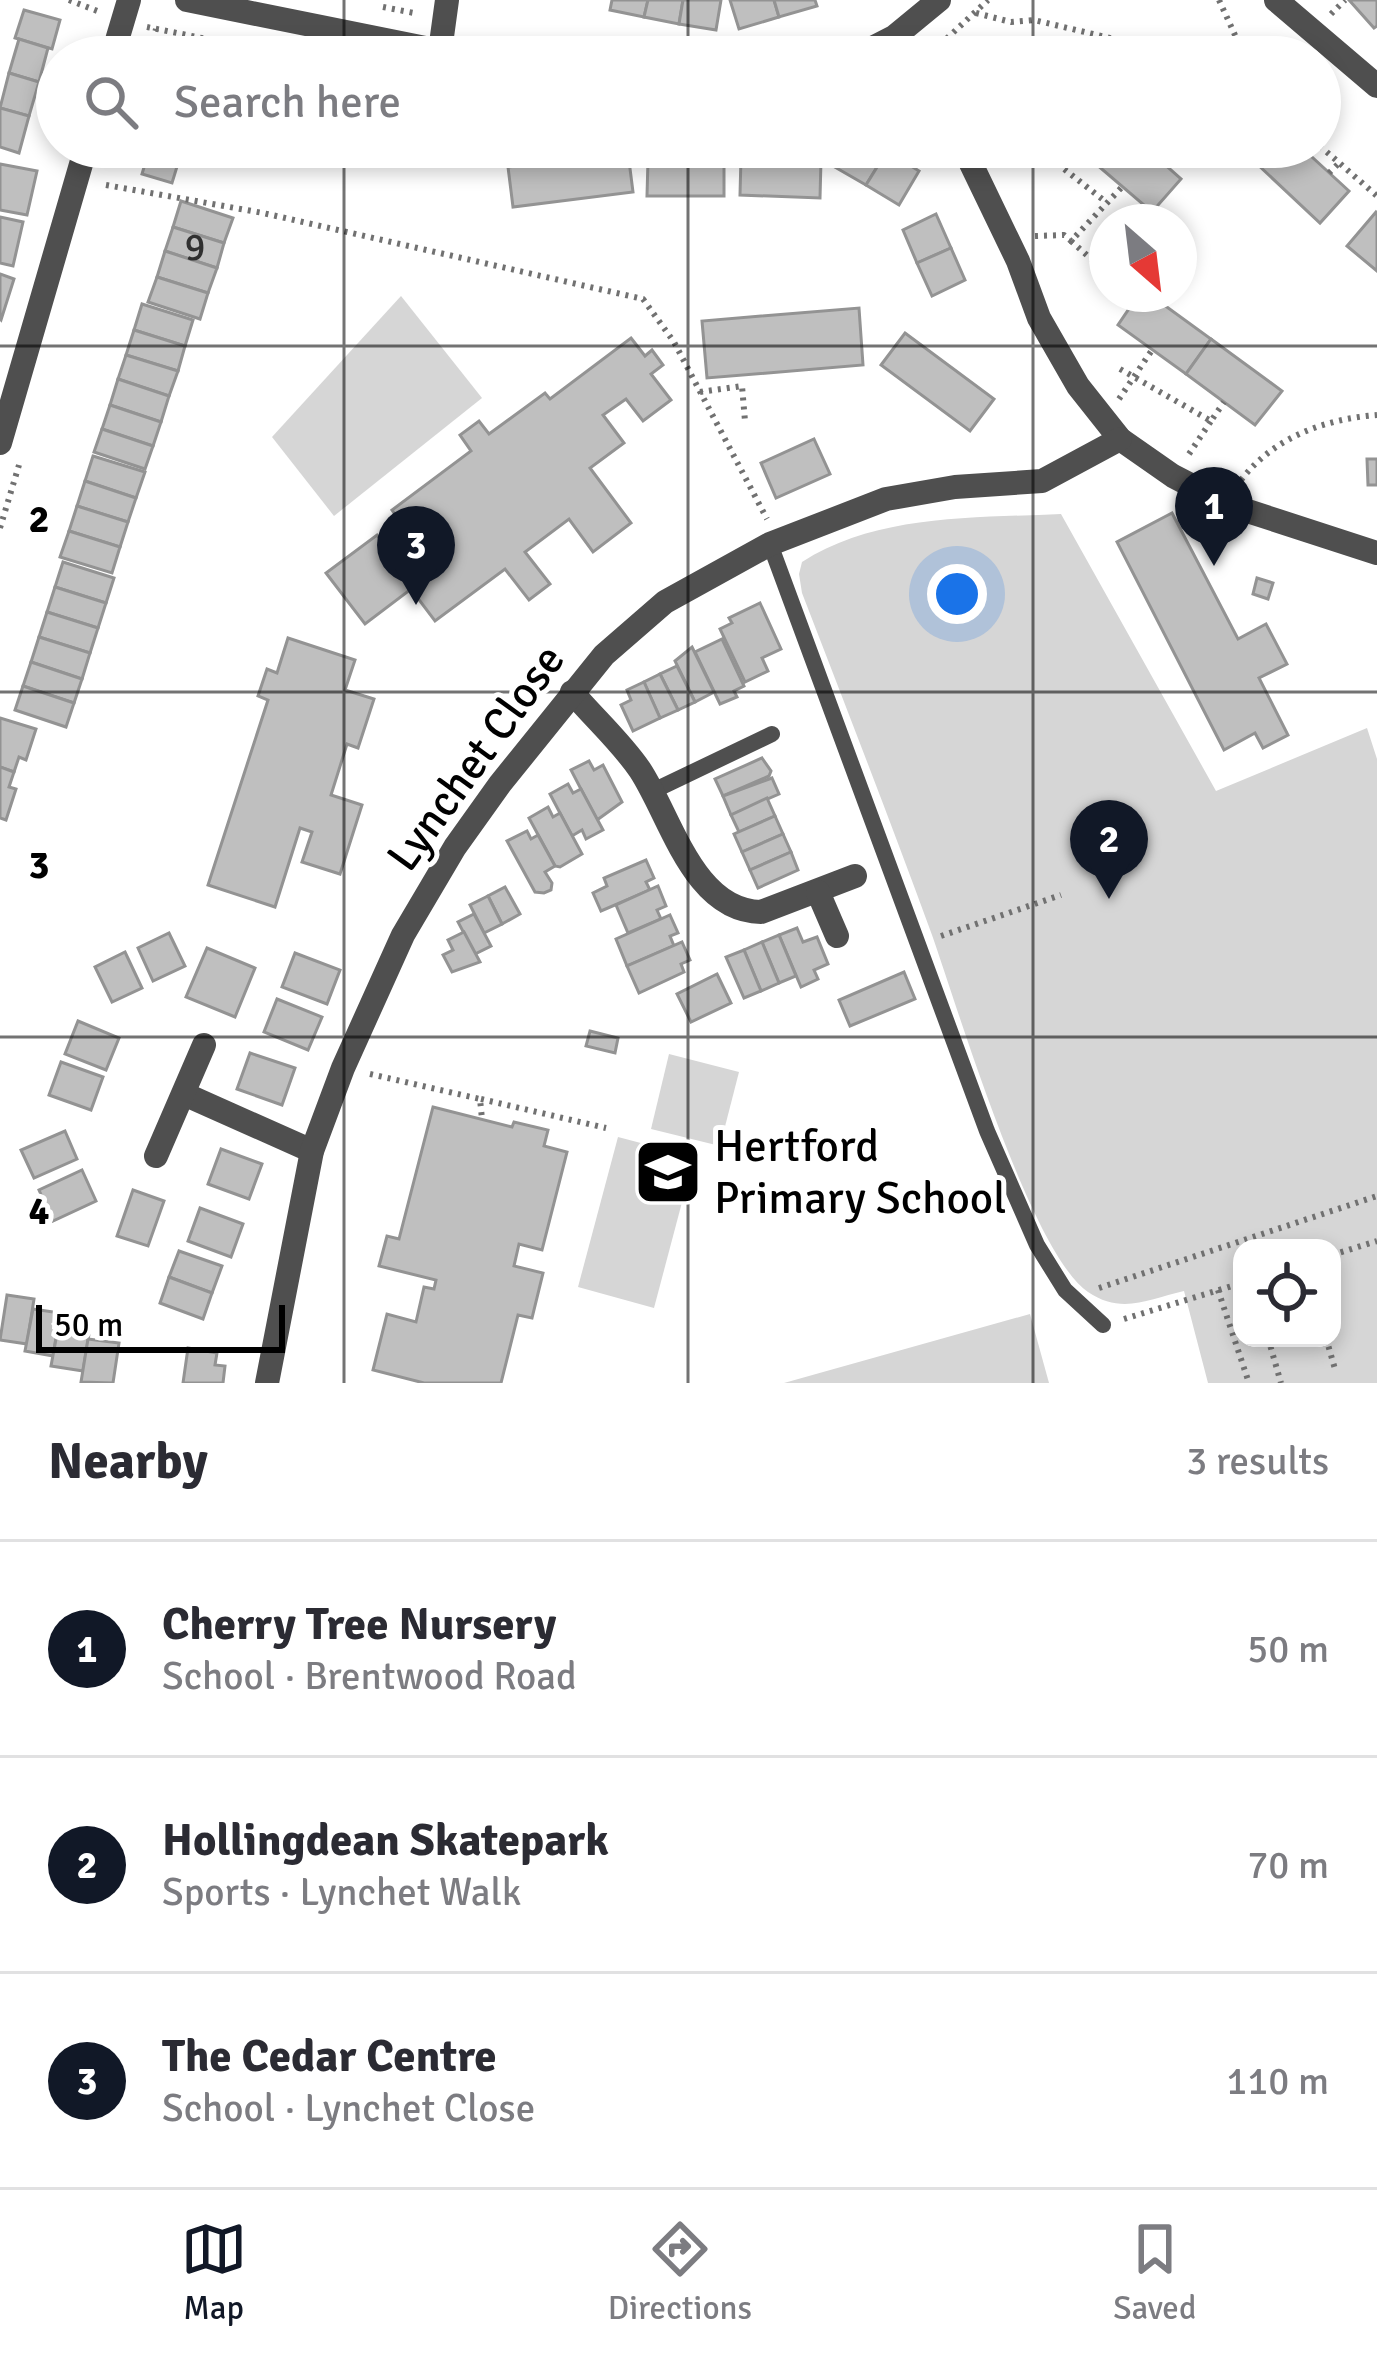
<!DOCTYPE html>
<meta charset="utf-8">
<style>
:root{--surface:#fff;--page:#f7f7f7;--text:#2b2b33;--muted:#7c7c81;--line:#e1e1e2;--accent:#111827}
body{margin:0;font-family:Signika,sans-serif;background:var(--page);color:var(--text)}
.controls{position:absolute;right:36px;bottom:36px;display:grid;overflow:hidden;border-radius:24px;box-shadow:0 6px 18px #0003}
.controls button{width:108px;height:108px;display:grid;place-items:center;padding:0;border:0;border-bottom:3px solid var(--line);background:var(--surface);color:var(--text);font:60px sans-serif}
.compass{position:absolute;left:1089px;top:204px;width:108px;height:108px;border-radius:50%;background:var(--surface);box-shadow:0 6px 18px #0003;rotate:152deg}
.scale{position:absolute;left:36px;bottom:30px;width:249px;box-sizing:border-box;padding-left:12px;border:6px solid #000;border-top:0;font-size:33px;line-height:42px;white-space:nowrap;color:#000;-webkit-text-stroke:9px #fff;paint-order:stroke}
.you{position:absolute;left:957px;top:594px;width:42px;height:42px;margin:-30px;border:9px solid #fff;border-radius:50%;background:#1a73e8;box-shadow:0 0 0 18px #1a73e833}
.badge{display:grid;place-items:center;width:78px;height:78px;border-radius:50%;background:var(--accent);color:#fff;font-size:39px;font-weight:700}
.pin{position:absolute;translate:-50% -99px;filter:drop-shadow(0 3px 6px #0008)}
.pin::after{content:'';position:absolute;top:63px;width:42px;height:36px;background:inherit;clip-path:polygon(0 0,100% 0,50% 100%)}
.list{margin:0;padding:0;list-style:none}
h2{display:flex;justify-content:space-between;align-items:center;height:156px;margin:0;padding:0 48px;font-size:51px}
h2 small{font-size:39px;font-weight:400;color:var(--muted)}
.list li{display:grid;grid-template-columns:78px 1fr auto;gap:36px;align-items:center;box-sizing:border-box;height:216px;padding:0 48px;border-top:3px solid var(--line)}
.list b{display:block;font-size:45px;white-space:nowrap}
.list p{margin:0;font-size:39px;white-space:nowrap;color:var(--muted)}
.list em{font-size:39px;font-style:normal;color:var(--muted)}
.icon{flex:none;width:66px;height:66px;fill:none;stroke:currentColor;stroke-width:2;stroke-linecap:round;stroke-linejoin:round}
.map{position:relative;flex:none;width:1377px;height:1383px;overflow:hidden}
.search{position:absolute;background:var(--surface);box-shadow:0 6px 18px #0003;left:36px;right:36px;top:36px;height:132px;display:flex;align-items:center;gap:30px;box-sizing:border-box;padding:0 42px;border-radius:66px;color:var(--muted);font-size:45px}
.sheet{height:804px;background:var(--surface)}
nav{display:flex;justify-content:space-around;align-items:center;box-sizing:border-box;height:168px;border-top:3px solid var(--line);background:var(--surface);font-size:33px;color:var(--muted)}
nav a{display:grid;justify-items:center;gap:6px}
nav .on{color:var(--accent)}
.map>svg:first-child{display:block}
</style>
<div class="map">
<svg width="1377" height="1383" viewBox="0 0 1377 1383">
<rect width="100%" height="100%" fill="#fff"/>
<!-- green -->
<g fill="#d6d6d6" fill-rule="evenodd">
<polygon points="401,296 482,398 334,516 272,437"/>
<path d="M1061,514l155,277 151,-63 10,31v624h-169l-24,-92c-35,8 -62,24 -96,1 -57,-39 -130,-283 -156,-357 -42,-115 -86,-228 -130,-342l-3,-19 3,-12c75,-48 173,-44 259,-48zM1242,1248h90v90h-90z"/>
<polygon points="669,1054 739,1072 720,1146 651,1129"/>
<polygon points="618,1137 694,1157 654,1308 578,1287"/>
<polygon points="1030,1314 1049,1383 784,1383"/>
</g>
<!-- building -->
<g fill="#bfbfbf" stroke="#939393" stroke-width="3">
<polygon points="612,0 648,0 644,17 610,10"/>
<polygon points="648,0 683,0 679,24 644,17"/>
<polygon points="683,0 721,0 716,30 679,24"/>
<polygon points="730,0 774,0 779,17 739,29"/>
<polygon points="774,0 815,0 817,6 779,17"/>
<polygon points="1349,0 1377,0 1377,26 1374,28"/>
<polygon points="24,10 60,20 52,49 15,38"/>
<polygon points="19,39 48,48 39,82 9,73"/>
<polygon points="1019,39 1040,57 1006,57"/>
<polygon points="9,73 39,82 29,116 0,108"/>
<polygon points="0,108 29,116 19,153 0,147"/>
<polygon points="150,147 183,147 172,183 142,174"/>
<polygon points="432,147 474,147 470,161 431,150"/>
<polygon points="844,147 880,147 887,151 866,185 833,166"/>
<polygon points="1076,147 1145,147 1181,179 1152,212"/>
<polygon points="1239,147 1301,147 1349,191 1320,223"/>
<polygon points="887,151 919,171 899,205 866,185"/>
<polygon points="628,153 633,192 513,207 508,167"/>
<polygon points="741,157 821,160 820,198 740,195"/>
<polygon points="724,159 724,196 647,196 648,160"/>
<polygon points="0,164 37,171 27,215 0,210"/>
<polygon points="181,201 233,218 224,243 173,227"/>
<polygon points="1376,212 1377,213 1377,271 1347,246"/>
<polygon points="936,214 951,248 917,263 903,230"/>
<polygon points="0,217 23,222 13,266 0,263"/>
<polygon points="173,227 224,243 217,268 165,251"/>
<polygon points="951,248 965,280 932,296 917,263"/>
<polygon points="165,251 217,268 208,293 157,277"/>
<polygon points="0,274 14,279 1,320 0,319"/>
<polygon points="157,277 208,293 200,319 148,302"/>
<polygon points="1139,294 1149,294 1211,339 1186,374 1118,325"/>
<polygon points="142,304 193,320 185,346 134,330"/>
<polygon points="859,308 863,365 707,378 702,321"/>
<polygon points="134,330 185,346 178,371 126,355"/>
<polygon points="905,333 994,399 970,431 881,365"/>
<polygon points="631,338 645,356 652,350 663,365 651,374 671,400 643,421 626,399 603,415 624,443 590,468 631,523 593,552 569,519 525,552 550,584 529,600 505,569 435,621 411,589 365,624 326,573 377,535 385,546 406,530 392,510 471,451 460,435 479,421 489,434 545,393 550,399"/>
<polygon points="1211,339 1282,391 1255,425 1186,374"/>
<polygon points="126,355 178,371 169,396 118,379"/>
<polygon points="118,379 169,396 161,422 110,405"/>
<polygon points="110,405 161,422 153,446 102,429"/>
<polygon points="102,429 153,446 145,469 94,452"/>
<polygon points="814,439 830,474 776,498 761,463"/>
<polygon points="93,456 145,472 136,498 85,481"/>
<polygon points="1367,459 1377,459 1377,485 1368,485"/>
<polygon points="85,481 136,498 128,522 77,506"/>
<polygon points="77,506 128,522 120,547 69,531"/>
<polygon points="1172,513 1238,639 1266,624 1287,664 1259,678 1288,735 1263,748 1255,733 1224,750 1117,542"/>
<polygon points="69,531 120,547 112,573 60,557"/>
<polygon points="63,562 114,578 106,603 55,587"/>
<polygon points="1257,578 1273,583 1268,599 1253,594"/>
<polygon points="55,587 106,603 98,628 47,612"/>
<polygon points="760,603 781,649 762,658 768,671 745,682 720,629 732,623 729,618"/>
<polygon points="47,612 98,628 90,653 39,637"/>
<polygon points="39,637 90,653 82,679 31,662"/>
<polygon points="288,638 355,660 345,690 374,699 358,748 347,744 331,795 362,805 340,874 302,862 312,832 300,828 275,907 208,885 268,700 258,696 267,669 277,673"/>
<polygon points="722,639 744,686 734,691 737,697 720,704 695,652"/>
<polygon points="692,647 714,692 695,702 675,661"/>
<polygon points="31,662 82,679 74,703 23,686"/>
<polygon points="677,666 695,702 678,710 660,674"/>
<polygon points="660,674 678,710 660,718 644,682"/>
<polygon points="644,682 660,718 633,731 621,705 631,700 627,690"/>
<polygon points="23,686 74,703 66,727 15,710"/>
<polygon points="0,718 36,729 26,760 19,757 14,772 0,767"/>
<polygon points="762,758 771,771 769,776 723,796 715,779"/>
<polygon points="589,761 594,770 603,765 622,802 597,820 571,770"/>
<polygon points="0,767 14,772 9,787 16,789 6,820 0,818"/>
<polygon points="772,778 779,794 731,815 723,796"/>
<polygon points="568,784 573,793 581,789 603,830 586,839 582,830 572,836 550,794"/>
<polygon points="767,798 775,816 739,832 731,815"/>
<polygon points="548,807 553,817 560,813 582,854 560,867 555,866 529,818"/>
<polygon points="775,816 783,834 742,852 734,834"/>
<polygon points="527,831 531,839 538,835 555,866 545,872 552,883 551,890 544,893 535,892 507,841"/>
<polygon points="783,834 791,852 750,870 742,852"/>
<polygon points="791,852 798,870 758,888 750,870"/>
<polygon points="646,860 654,878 646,882 650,890 601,911 593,893 607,886 604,878"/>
<polygon points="658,886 666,906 657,910 661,919 628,933 616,905"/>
<polygon points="505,887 520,914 502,924 488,896"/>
<polygon points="488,896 502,924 484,933 470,905"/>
<polygon points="474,914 491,946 475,954 458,922"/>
<polygon points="670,915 678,933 670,936 674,946 627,966 616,939"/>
<polygon points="797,928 803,942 817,937 828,964 814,970 818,979 801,987 779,935"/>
<polygon points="464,932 480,962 452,972 443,955 453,950 448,940"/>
<polygon points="169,933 185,966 153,981 138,948"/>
<polygon points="779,935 796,976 779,983 762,942"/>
<polygon points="682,942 690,960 681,964 684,972 639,993 627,966"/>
<polygon points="762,942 779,983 761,991 744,950"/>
<polygon points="207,948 255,968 235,1017 186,997"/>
<polygon points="744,950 761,991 744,998 726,957"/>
<polygon points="125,952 142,988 112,1002 95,967"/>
<polygon points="295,953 340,970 327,1004 282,987"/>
<polygon points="904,972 915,999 850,1026 839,1000"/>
<polygon points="717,974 731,1003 691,1022 677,994"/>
<polygon points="277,999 322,1017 308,1050 264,1032"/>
<polygon points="78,1021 119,1038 106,1070 65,1054"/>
<polygon points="590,1031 618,1038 615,1053 586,1046"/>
<polygon points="250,1053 295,1068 282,1105 237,1089"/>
<polygon points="61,1062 103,1077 91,1110 49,1095"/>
<polygon points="433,1107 512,1127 514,1122 548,1130 544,1146 567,1152 542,1250 519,1244 514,1266 543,1273 532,1318 518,1315 501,1383 424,1383 373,1370 387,1314 416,1322 424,1287 434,1289 436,1280 379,1266 387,1236 399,1239"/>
<polygon points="65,1131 77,1159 34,1178 21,1150"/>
<polygon points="221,1149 262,1164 249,1199 208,1184"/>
<polygon points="82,1170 96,1201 53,1221 39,1190"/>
<polygon points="133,1190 164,1201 148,1246 117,1236"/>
<polygon points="200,1208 243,1224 231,1257 188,1241"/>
<polygon points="179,1251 222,1266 212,1293 169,1277"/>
<polygon points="169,1277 212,1293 203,1319 160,1303"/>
<polygon points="7,1295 34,1299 27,1344 0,1340"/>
<polygon points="33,1309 60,1313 53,1356 25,1351"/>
<polygon points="59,1323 90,1328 83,1371 51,1366"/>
<polygon points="88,1339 119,1343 113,1383 81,1382"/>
<polygon points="188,1348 217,1353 215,1365 225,1366 223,1383 183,1383"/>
</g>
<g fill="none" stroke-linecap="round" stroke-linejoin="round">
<!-- path -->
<g stroke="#717171" stroke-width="6" stroke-dasharray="3 6" stroke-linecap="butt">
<polyline points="69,0 100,12"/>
<polyline points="1219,0 1245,57"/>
<polyline points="383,7 414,13 415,9"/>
<polyline points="976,13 1011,22 1034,20 1190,57"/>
<polyline points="1331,14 1345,0"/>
<polyline points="147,27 297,57"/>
<polyline points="148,57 156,29"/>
<polyline points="927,57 988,0"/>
<polyline points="1320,146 1377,196"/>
<polyline points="558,147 560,161"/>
<polyline points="620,147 621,154"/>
<polyline points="654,147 656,159"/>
<polyline points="754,147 755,157"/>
<polyline points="841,147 842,151"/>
<polyline points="1036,147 1106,202"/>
<polyline points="712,159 713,147"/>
<polyline points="809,160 812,147"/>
<polyline points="913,166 925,147"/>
<polyline points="1329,173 1339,163"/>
<polyline points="106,185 263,213 643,299 674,342 767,519"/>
<polyline points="1035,236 1064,235 1071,241 1122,187"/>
<polyline points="1071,241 1107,273"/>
<polyline points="1130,294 1136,299"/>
<polyline points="1120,369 1211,421 1224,402"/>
<polyline points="700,392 742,386 745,421"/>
<polyline points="1119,399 1152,350"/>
<polyline points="1189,454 1211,421"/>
<path d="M1241,480c33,-43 84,-61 136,-65"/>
<polyline points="0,528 19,465"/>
<polyline points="941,936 1061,895"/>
<polyline points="370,1074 480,1099 482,1119"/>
<polyline points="481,1099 606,1128"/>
<polyline points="1332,1255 1377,1241"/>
<polyline points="1099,1288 1377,1196"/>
<polyline points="1218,1290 1249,1383"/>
<polyline points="1124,1319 1242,1283"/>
<polyline points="1268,1338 1281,1383"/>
<polyline points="1326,1338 1335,1369"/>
</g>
<!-- service -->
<g stroke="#4f4f4f" stroke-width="16">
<polyline points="770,544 987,1131 1037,1245 1065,1290 1103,1325"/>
<polyline points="653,791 772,734"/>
</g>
<!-- minor -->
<g stroke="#4f4f4f" stroke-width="24">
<polyline points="187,0 470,57"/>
<polyline points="1276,0 1377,86"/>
<polyline points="440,51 447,0"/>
<polyline points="112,57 129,0"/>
<polyline points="855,57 894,37 939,0"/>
<polyline points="963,147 1018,261 1039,318 1078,386 1120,439 1173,476 1229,505 1377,553"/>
<polyline points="0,443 86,147"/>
<path d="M572,692c22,26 49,50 68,78 31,47 53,141 121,142l94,-36"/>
<polyline points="818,892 837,936"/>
<polyline points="184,1094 312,1151"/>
<polyline points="156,1156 204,1045"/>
<polyline points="267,1383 312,1151 343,1068 403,935 455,847 500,784 604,655 665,602 770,544 886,499 955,487 1042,481 1120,439"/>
</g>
</g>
<!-- grid -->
<path fill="none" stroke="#000" stroke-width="3" stroke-opacity="0.55" d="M344,0v57M688,0v57M1033,0v57M344,147v1236M688,147v1236M1033,147v1236M0,346h1377M0,692h1377M0,1037h1377"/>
<!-- icons -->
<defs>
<symbol id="school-square" viewBox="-11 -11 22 22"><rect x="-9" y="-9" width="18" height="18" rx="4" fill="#000" stroke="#fff"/><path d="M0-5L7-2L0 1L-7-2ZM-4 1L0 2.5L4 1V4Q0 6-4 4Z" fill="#fff"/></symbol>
</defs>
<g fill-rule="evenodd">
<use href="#school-square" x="630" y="1134" width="76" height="76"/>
</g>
<g text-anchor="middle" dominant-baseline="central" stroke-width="10" stroke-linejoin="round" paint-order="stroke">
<!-- number labels -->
<g font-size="39" fill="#303030">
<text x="195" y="247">9</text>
</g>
<!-- street labels -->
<g font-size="45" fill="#000" stroke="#fff">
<text transform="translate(476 758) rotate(-54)">Lynchet Close</text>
</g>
<!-- poi labels -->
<g font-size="45" fill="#000" stroke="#fff" text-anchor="start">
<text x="714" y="1146">Hertford<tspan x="714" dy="52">Primary School</tspan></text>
</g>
</g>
<g font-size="39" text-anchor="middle" font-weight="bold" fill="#000" stroke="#fff" stroke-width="10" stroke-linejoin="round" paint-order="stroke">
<text x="39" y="532">2</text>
<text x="39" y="878">3</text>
<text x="39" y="1224">4</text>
</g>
</svg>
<div class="controls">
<button><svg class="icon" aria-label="locate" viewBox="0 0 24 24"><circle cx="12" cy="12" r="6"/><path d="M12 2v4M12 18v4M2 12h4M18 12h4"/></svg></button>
</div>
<svg class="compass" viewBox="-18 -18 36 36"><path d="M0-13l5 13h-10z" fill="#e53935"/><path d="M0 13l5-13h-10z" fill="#7c7c81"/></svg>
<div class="scale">50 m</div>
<div class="you"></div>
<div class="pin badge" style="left:1214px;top:566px">1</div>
<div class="pin badge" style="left:1109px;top:899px">2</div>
<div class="pin badge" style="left:416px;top:605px">3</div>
<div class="search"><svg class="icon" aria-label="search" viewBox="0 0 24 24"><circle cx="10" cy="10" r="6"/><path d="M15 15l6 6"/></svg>Search here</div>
</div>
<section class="sheet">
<h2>Nearby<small>3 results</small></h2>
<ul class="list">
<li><span class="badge">1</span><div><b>Cherry Tree Nursery</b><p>School · Brentwood Road</p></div><em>50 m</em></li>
<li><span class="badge">2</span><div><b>Hollingdean Skatepark</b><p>Sports · Lynchet Walk</p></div><em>70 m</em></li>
<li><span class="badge">3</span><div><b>The Cedar Centre</b><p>School · Lynchet Close</p></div><em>110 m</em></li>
</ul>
</section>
<nav>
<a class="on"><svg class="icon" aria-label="map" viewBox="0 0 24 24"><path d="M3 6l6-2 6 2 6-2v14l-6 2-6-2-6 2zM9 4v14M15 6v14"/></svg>Map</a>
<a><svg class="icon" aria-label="directions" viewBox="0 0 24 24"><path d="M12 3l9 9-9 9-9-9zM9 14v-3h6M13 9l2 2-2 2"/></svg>Directions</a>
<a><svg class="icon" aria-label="saved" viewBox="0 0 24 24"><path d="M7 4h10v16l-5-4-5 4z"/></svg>Saved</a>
</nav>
